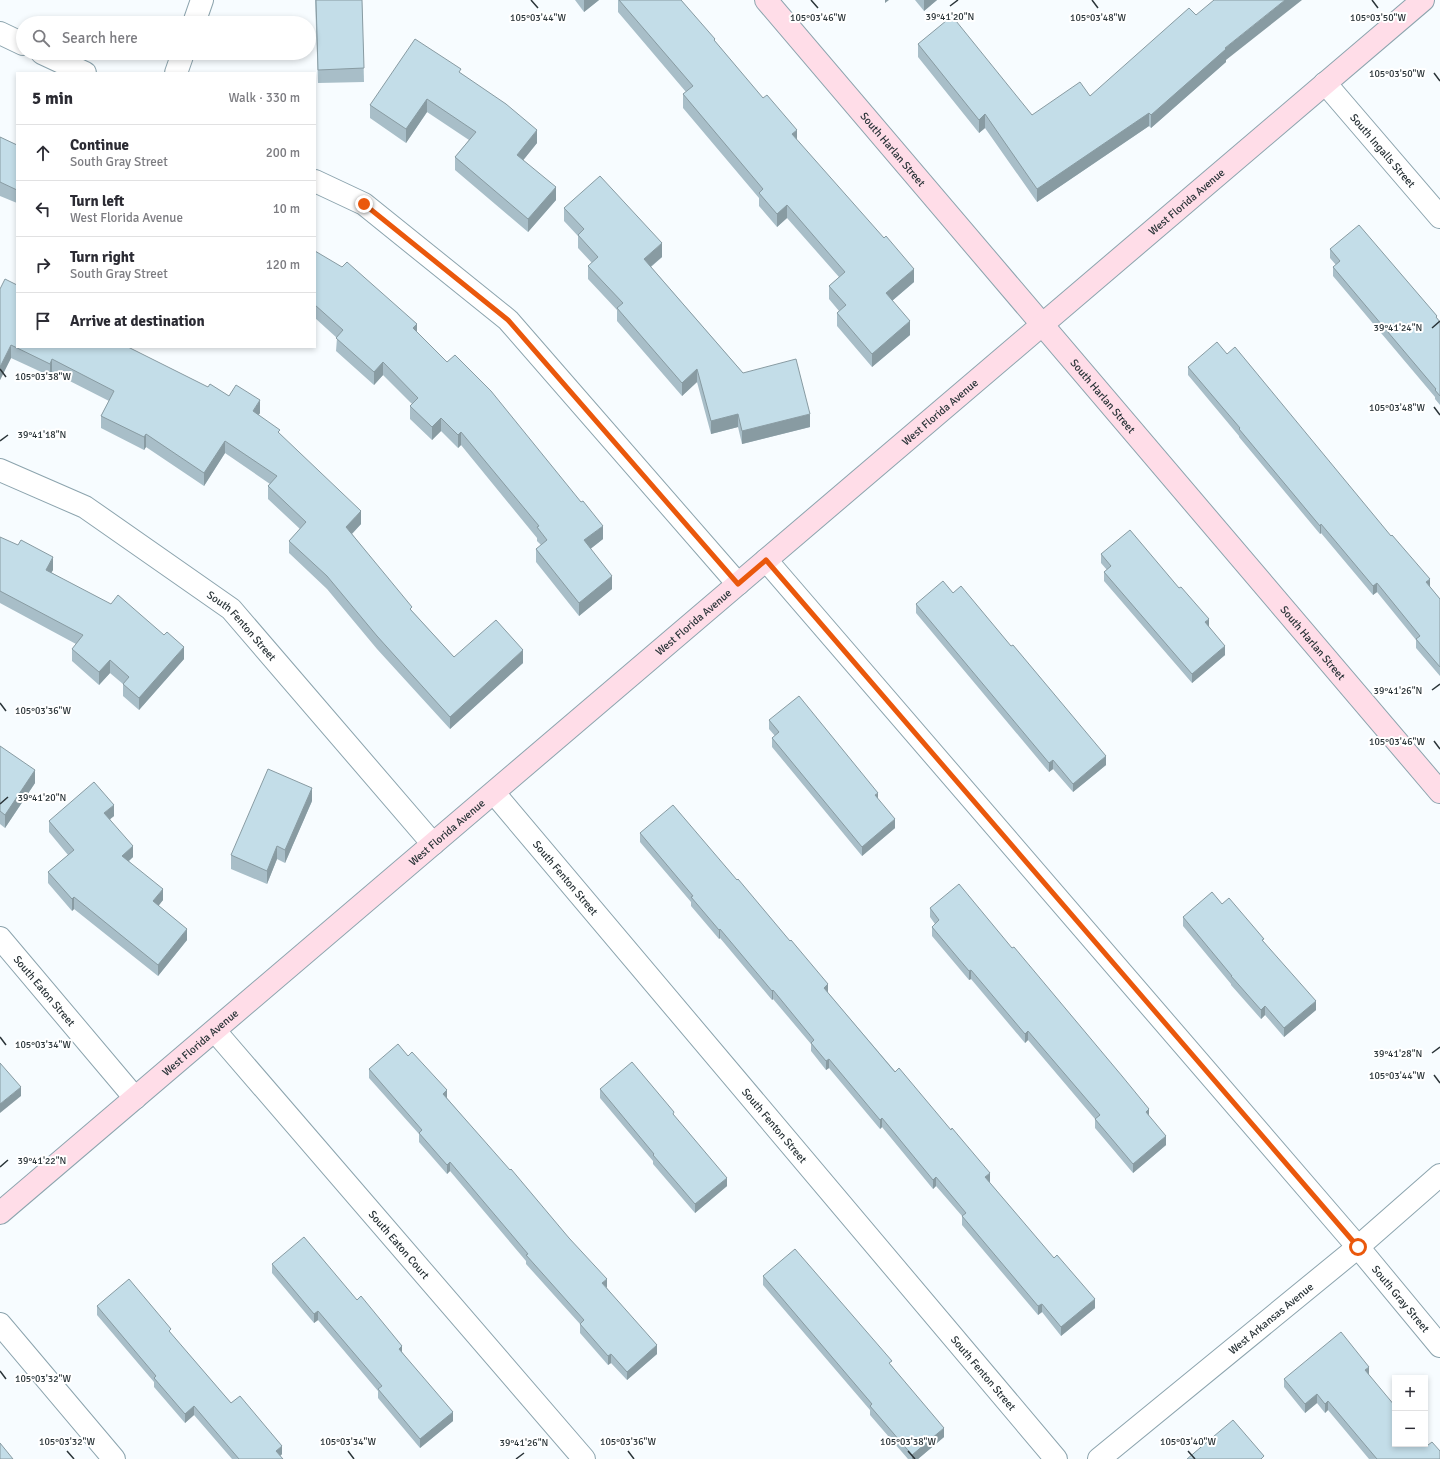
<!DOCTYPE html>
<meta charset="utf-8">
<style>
:root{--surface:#fff;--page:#f7f7f7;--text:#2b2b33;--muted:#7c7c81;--line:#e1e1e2}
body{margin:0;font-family:Signika,sans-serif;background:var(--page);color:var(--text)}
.controls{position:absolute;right:12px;bottom:12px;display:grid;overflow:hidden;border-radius:0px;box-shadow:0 2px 6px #0003}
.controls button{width:36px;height:36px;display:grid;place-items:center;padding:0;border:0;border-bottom:1px solid var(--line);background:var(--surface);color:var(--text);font:20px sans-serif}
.stop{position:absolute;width:12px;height:12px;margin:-9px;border:3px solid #ea580c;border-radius:50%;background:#fff}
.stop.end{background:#ea580c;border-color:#fff;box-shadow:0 1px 4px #0008}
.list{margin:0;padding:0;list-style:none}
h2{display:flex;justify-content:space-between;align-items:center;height:52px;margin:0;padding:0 16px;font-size:17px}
h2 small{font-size:13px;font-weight:400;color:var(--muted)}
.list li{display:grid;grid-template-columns:26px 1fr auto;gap:12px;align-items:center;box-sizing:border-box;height:56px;padding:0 16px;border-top:1px solid var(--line)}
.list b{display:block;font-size:15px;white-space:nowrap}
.list p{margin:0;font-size:13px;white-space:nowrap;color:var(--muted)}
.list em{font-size:13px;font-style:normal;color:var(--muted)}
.icon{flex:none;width:22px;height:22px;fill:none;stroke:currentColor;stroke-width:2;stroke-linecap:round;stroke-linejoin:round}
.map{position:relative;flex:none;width:1440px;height:1459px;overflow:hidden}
.search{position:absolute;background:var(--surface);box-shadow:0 2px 6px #0003;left:16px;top:16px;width:300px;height:44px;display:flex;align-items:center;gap:10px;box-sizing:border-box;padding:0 14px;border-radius:22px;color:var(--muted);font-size:15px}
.panel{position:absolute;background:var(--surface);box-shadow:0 2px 6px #0003;left:16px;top:72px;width:300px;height:276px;border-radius:0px}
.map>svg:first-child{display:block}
</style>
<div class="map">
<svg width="1440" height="1459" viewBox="0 0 1440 1459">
<rect width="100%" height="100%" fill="#f7fcff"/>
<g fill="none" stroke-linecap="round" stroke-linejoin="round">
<defs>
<g id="street">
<polyline points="194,23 202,0"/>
<polyline points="0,33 23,44"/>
<polyline points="42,53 85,73"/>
<polyline points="176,73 183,53"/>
<path id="s1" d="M1325,83l115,134"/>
<polyline points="315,181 364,204 508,320 738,584"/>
<path id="s2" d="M0,470l85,37 146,102 202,235"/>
<path id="s3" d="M766,560l592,687 82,99"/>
<path id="s4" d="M494,793l562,666"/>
<path id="s5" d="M0,938l135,160"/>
<path id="s6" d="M215,1031l369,428"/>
<polyline points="0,1324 114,1459"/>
<path id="s7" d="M1099,1459l259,-212 82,-72"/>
</g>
<g id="secondary">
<path id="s8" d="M766,0l674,792"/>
<path id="s9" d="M0,1213l1423,-1213"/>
</g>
</defs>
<!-- street casing -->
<use href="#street" stroke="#8ca4ae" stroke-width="24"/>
<!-- secondary casing -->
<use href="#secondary" stroke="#8ca4ae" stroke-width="24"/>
<!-- street -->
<use href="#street" stroke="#fff" stroke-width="22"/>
<!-- secondary -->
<use href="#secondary" stroke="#ffdde8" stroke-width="22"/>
</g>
<!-- wall -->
<g fill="#a8bec8">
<polygon points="315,0 362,0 364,82 318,83"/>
<polygon points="575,0 599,0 584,12"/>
<polygon points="618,0 681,0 914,282 892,301 910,335 872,367 837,326 837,313 839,311 829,299 829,286 839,277 787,218 777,227 759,206 759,198 683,108 683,94 686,92 618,12"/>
<polygon points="915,0 937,0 924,11"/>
<polygon points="918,44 1032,115 1090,96 1226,60 1226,62 1151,128 1149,126 1037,202 985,128 979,133 918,57"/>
<polygon points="461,73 537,143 523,160 556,200 528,232 455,170 455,157 469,140 427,112 406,143 370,118 370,105"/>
<polygon points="0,137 17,145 17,203 0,196"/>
<polygon points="564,208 662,257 651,267 743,373 810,427 742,444 738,427 711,434 697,382 682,396 617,321 617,310 588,279 588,266 592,263 578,248 578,236 564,221"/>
<polygon points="1330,249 1437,318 1440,322 1440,405 1435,399 1435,397 1333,276 1333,267 1336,265 1330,258"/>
<polygon points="315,251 417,332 603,539 590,549 612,589 579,616 536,562 536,549 541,545 537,541 537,538 461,445 458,448 441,431 432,440 410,419 410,406 412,404 383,375 374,385 336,351 337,338 315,318"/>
<polygon points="0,289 17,347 208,387 229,396 260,413 258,415 280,434 361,524 352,534 412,611 454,657 523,663 450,729 377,649 327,589 289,553 289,541 300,529 268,499 268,486 270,484 225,453 204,486 146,447 144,450 101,428 101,416 109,401 52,372 50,376 11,358 0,380"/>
<polygon points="1188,367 1430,587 1440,599 1440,676 1416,648 1416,640 1377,592 1373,595 1321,533 1320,534 1239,437 1239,436 1188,375"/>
<polygon points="0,537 53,570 51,572 184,659 139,710 123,696 123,684 110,673 99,685 72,661 72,649 76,644 0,603"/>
<polygon points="1101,554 1209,627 1225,655 1192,683 1104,581 1104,572 1107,570 1101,563"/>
<polygon points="953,593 1106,765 1073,792 1053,769 1049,772 916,613 916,604"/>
<polygon points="769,720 878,799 895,828 862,856 772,747 772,738 775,736 769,729"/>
<polygon points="0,746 35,783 5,828 0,824"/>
<polygon points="312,801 285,863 277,859 267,884 231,869 231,855"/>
<polygon points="114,816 110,819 133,857 129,861 163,900 158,906 187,940 158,976 74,909 72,911 48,883 48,872 68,855 49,832 49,821"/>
<polygon points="640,833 828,993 990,1182 989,1182 1095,1308 1061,1336 1042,1312 1038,1315 962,1225 962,1216 936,1186 933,1189 882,1127 880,1129 829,1068 826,1070 811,1051 811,1044 773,999 772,1000 720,938 719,939 691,906 691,902 640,842"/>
<polygon points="1222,904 1264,942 1316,1010 1284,1037 1265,1015 1261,1019 1231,985 1231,984 1183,926 1183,917"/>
<polygon points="930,908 1149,1116 1166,1145 1133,1173 1095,1128 1095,1119 1028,1040 1025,1043 971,979 969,980 932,936 932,927 935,924 930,917"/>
<polygon points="408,1056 447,1098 607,1288 657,1354 627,1380 611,1363 608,1365 580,1333 580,1324 526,1264 526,1261 450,1171 447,1174 419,1142 419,1134 369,1078 369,1069"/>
<polygon points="600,1089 674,1116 727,1186 695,1213 653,1164 653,1161 600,1098"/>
<polygon points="272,1264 357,1300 402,1352 453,1421 420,1448 378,1398 378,1391 318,1320 314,1323 272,1273"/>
<polygon points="763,1276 892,1366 944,1437 918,1459 908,1459 870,1415 870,1410 763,1285"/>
<polygon points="97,1306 171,1334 231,1403 282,1454 280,1456 283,1459 232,1459 194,1415 185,1423 154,1387 154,1382 97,1315"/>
<polygon points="1369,1376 1395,1444 1440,1459 1369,1459 1328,1410 1325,1413 1317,1403 1305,1413 1284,1387 1284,1379"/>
</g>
<!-- shaded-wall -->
<g fill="#889ba2">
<polygon points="584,0 599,0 584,12"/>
<polygon points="885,0 889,0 885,3"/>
<polygon points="924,0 937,0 924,11"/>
<polygon points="1285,0 1302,0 1226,60 1226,62 1151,128 1151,115 1225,48"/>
<polygon points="427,99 427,112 406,143 406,129"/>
<polygon points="1149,113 1149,126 1037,202 1037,189"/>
<polygon points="985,114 985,128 979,133 979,120"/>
<polygon points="537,130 537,143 517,168 517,155"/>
<polygon points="797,130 797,143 792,134"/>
<polygon points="556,187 556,200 528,232 528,219"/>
<polygon points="787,205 787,218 777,227 777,214"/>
<polygon points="662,243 662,257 644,272 644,259"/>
<polygon points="914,269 914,282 886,306 886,293"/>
<polygon points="910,321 910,335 872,367 872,354"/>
<polygon points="417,324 417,337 413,328"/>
<polygon points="11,345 11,358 0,380 0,367"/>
<polygon points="52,359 52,372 50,376 50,364"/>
<polygon points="383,362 383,375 374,385 374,372"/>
<polygon points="697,369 697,382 682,396 682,383"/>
<polygon points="260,400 260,413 253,424 253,411"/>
<polygon points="738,414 738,427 711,434 711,421"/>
<polygon points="810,414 810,427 742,444 742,431"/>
<polygon points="441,418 441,431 432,440 432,427"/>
<polygon points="461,432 461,445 458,448 458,435"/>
<polygon points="146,434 146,447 144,450 144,437"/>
<polygon points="225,441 225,453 204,486 204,473"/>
<polygon points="361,511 361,524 346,540 346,527"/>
<polygon points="1321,524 1321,533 1320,534 1320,526"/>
<polygon points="603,526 603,539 584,554 584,540"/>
<polygon points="53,557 53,570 46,582 46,570"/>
<polygon points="612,576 612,589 579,616 579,603"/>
<polygon points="1430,579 1430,588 1426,582"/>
<polygon points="1377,583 1377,592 1373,595 1373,586"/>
<polygon points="1209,619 1209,628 1205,622"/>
<polygon points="1225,646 1225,655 1192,683 1192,674"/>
<polygon points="184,647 184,659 139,710 139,698"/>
<polygon points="523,650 523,663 450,729 450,717"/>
<polygon points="110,660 110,673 99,685 99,672"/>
<polygon points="1106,756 1106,765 1073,792 1073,784"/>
<polygon points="1053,760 1053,769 1049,772 1049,763"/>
<polygon points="35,770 35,783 5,828 5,815"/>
<polygon points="312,788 312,801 285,863 285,850"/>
<polygon points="878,793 878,802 875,795"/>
<polygon points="114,805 114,816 104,824 104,813"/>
<polygon points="895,819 895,828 862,856 862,847"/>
<polygon points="133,846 133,857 122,867 122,856"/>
<polygon points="277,846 277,859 267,884 267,871"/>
<polygon points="163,889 163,900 153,913 153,901"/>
<polygon points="74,897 74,909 72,911 72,899"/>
<polygon points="187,929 187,940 158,976 158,965"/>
<polygon points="720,929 720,938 719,939 719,930"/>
<polygon points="971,970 971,979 969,980 969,971"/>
<polygon points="828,984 828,993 824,997 824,988"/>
<polygon points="773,990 773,999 772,1000 772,991"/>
<polygon points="1316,1001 1316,1010 1284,1037 1284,1028"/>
<polygon points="1265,1006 1265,1015 1261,1019 1261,1010"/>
<polygon points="1028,1031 1028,1040 1025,1043 1025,1034"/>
<polygon points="829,1059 829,1068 826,1070 826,1061"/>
<polygon points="21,1087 21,1096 0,1113 0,1104"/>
<polygon points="447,1090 447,1099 443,1094"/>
<polygon points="1149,1109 1149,1118 1146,1112"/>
<polygon points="882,1118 882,1127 880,1129 880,1120"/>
<polygon points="1166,1136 1166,1145 1133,1173 1133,1164"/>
<polygon points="450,1162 450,1171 447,1174 447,1165"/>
<polygon points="990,1173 990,1182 985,1186 985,1177"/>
<polygon points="936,1177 936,1186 933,1189 933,1180"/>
<polygon points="727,1178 727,1186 695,1213 695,1204"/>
<polygon points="607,1279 607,1288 602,1283"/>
<polygon points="1095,1299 1095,1308 1061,1336 1061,1327"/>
<polygon points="1042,1304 1042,1312 1038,1315 1038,1306"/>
<polygon points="318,1311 318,1320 314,1323 314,1314"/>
<polygon points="657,1345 657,1354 627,1380 627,1372"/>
<polygon points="402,1346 402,1355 399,1349"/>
<polygon points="611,1354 611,1363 608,1365 608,1356"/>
<polygon points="1369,1367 1369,1376 1365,1370"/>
<polygon points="1317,1394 1317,1403 1305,1413 1305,1404"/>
<polygon points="1328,1401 1328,1410 1325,1413 1325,1404"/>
<polygon points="194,1406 194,1415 185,1423 185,1414"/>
<polygon points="453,1412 453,1421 420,1448 420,1439"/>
<polygon points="944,1428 944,1437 918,1459 912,1459 912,1455"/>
<polygon points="282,1446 282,1454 277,1459 276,1451"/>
</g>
<!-- building -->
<g fill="#c3dde8" stroke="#889ba2">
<polygon points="316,0 362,0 364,68 318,70"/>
<polygon points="619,0 681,0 715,39 714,40 763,98 767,95 797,130 792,134 884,238 886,236 914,269 886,293 910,321 872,354 837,313 846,305 829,286 845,272 787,205 777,214 759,193 763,189 683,94 693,86"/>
<polygon points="1214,0 1285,0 1225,48 1226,49 1151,115 1149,113 1037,189 985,114 979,120 918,44 952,16 1032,115 1080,82 1090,96 1189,8 1196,15"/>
<polygon points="415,39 461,69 459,72 506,104 537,130 517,155 556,187 528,219 455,157 476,132 427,99 406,129 370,105"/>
<polygon points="0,137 17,145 17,190 0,182"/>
<polygon points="600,176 662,243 644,259 743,373 796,359 810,414 742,431 738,414 711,421 697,369 682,383 617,308 623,303 588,266 598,257 578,235 584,229 564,208"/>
<polygon points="1359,225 1437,316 1436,317 1440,322 1440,396 1435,390 1436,389 1333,267 1340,261 1330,249"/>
<polygon points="315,251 342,267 347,262 417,324 413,328 447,362 455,355 491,391 581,502 583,501 603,526 584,540 612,576 579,603 536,549 547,540 537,527 539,526 461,432 458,435 441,418 432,427 410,406 418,398 383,362 374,372 336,338 343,330 315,305"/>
<polygon points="5,279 17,285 17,347 128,347 208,387 210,384 229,396 236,385 260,400 253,411 280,430 278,432 361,511 346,527 412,607 410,609 454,657 496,620 523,650 450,717 377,636 327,576 289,541 306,522 268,486 277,476 225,441 204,473 146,434 144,437 101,416 114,391 52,359 50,364 11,345 0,367 0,289"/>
<polygon points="1217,342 1227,354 1235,347 1391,536 1392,535 1430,579 1426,582 1440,599 1440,667 1416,639 1420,636 1377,583 1373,586 1321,524 1320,526 1239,429 1240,428 1188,367"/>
<polygon points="1130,530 1179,588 1181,587 1209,619 1205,622 1225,646 1192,674 1104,572 1111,566 1101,554"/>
<polygon points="0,537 18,545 21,540 53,557 46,570 111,604 118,595 164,635 167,632 184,647 139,698 123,684 129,677 110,660 99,672 72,649 83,635 0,591"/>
<polygon points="943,581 953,593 961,586 1011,646 1013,645 1106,756 1073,784 1053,760 1049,763 916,604"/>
<polygon points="799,696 878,793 875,795 895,819 862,847 772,738 779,732 769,720"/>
<polygon points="0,746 35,770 5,815 0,811"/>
<polygon points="268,769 312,788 285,850 277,846 267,871 231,855"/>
<polygon points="94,782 114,805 104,813 133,846 122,856 163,889 153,901 187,929 158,965 74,897 72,899 48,872 74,850 49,821"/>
<polygon points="673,805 737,880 738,879 790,941 791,940 828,984 824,988 895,1072 899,1068 951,1130 952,1128 990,1173 985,1177 1054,1258 1057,1255 1095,1299 1061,1327 1042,1304 1038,1306 962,1216 966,1213 936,1177 933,1180 882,1118 880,1120 829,1059 826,1061 811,1043 814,1040 773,990 772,991 720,929 719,930 691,897 693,896 640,833"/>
<polygon points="959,884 1012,948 1014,947 1122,1076 1149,1109 1146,1112 1166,1136 1133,1164 1095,1119 1100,1115 1028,1031 1025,1034 971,970 969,971 932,927 939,920 930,908"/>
<polygon points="1212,892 1222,904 1229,898 1264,939 1262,940 1316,1001 1284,1028 1265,1006 1261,1010 1231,976 1232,976 1183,917"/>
<polygon points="398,1044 408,1056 412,1052 447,1090 443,1094 510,1170 511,1169 569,1238 607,1279 602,1283 657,1345 627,1372 611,1354 608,1356 580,1324 584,1320 526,1255 528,1254 450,1162 447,1165 419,1133 422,1130 369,1069"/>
<polygon points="632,1062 674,1112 673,1114 727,1178 695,1204 653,1155 654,1154 600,1089"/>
<polygon points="0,1063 21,1087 0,1104"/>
<polygon points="304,1237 357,1300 361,1296 402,1346 399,1349 453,1412 420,1439 378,1389 382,1386 318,1311 314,1314 272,1264"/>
<polygon points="795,1249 892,1361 889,1363 944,1428 912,1455 870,1406 872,1404 763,1276"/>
<polygon points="129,1279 171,1329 169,1331 231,1403 240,1396 282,1446 276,1451 283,1459 239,1459 194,1406 185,1414 154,1378 156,1376 97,1306"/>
<polygon points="1341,1332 1369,1367 1365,1370 1395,1406 1395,1444 1425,1444 1425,1442 1428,1445 1432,1442 1440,1451 1440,1459 1377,1459 1328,1401 1325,1404 1317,1394 1305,1404 1284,1379"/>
<polygon points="1233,1420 1264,1456 1261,1459 1187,1459"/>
<polygon points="0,1443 13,1459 0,1459"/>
</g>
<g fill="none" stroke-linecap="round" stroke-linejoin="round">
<!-- route -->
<polyline stroke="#ea580c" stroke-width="5" points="364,204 508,320 738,584 766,560 1358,1247"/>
</g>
<!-- ticks -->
<path fill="none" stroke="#2a3438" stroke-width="1.5" d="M531,0l7,8M811,0l7,8M1092,0l6,8M1372,0l6,8M950,6l8,-6M1434,73l6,8M1432,328l8,-7M0,369l6,8M1434,407l6,8M0,441l8,-6M1432,690l8,-6M0,703l6,8M1434,741l6,8M0,804l8,-7M0,1037l6,8M1432,1053l8,-6M1434,1075l6,8M0,1167l8,-7M0,1371l6,8M67,1451l7,8M348,1451l6,8M628,1451l6,8M908,1451l7,8M1188,1451l7,8M516,1459l8,-6"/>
<g text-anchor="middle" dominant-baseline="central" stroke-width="4" stroke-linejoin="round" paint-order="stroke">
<!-- street labels -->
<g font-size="11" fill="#2a3438" stroke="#fff">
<text stroke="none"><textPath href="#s8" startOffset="196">South Harlan Street</textPath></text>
<text stroke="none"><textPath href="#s1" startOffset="89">South Ingalls Street</textPath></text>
<text stroke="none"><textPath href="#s9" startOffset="1559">West Florida Avenue</textPath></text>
<text stroke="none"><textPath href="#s8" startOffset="520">South Harlan Street</textPath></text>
<text stroke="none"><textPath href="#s9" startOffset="1235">West Florida Avenue</textPath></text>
<text stroke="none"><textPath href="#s9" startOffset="911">West Florida Avenue</textPath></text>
<text stroke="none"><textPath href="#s2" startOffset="290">South Fenton Street</textPath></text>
<text stroke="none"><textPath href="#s8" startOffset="844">South Harlan Street</textPath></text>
<text stroke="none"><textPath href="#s9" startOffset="587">West Florida Avenue</textPath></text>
<text stroke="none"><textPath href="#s4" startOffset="111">South Fenton Street</textPath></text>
<text stroke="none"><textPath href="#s5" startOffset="69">South Eaton Street</textPath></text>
<text stroke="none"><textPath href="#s9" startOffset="263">West Florida Avenue</textPath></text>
<text stroke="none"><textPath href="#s4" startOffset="435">South Fenton Street</textPath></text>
<text stroke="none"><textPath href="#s6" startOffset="282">South Eaton Court</textPath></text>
<text stroke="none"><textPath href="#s3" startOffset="974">South Gray Street</textPath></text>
<text stroke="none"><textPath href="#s7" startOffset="222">West Arkansas Avenue</textPath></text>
<text stroke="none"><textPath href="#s4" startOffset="759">South Fenton Street</textPath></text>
</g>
</g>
<g font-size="10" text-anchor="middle" fill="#2a3438" stroke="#fff" stroke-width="4" stroke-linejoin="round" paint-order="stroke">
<text x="950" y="20">39°41'20"N</text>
<text x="538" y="21">105°03'44"W</text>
<text x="818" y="21">105°03'46"W</text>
<text x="1098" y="21">105°03'48"W</text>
<text x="1378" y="21">105°03'50"W</text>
<text x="1397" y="77">105°03'50"W</text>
<text x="1398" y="331">39°41'24"N</text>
<text x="43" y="380">105°03'38"W</text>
<text x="1397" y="411">105°03'48"W</text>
<text x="42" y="438">39°41'18"N</text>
<text x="1398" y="694">39°41'26"N</text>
<text x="43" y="714">105°03'36"W</text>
<text x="1397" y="745">105°03'46"W</text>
<text x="42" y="801">39°41'20"N</text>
<text x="43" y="1048">105°03'34"W</text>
<text x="1398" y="1057">39°41'28"N</text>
<text x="1397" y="1079">105°03'44"W</text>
<text x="42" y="1164">39°41'22"N</text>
<text x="43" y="1382">105°03'32"W</text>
<text x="67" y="1445">105°03'32"W</text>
<text x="348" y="1445">105°03'34"W</text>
<text x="628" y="1445">105°03'36"W</text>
<text x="908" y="1445">105°03'38"W</text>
<text x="1188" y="1445">105°03'40"W</text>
<text x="524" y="1446">39°41'26"N</text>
</g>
</svg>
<div class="controls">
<button>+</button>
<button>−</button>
</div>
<div class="stop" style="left:1358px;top:1247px"></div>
<div class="stop end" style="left:364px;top:204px"></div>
<div class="search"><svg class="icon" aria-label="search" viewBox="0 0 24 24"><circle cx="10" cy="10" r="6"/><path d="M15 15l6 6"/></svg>Search here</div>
<section class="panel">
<h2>5 min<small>Walk · 330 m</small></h2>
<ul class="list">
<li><svg class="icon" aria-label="ahead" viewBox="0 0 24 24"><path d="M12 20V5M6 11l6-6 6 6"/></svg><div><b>Continue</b><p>South Gray Street</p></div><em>200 m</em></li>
<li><svg class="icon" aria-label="left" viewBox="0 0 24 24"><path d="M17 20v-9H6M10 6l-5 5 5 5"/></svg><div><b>Turn left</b><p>West Florida Avenue</p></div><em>10 m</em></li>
<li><svg class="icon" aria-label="right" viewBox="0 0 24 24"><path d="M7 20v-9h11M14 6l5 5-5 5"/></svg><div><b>Turn right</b><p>South Gray Street</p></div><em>120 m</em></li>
<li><svg class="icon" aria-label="arrive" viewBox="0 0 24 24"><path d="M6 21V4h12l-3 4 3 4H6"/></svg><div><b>Arrive at destination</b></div></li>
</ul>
</section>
</div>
